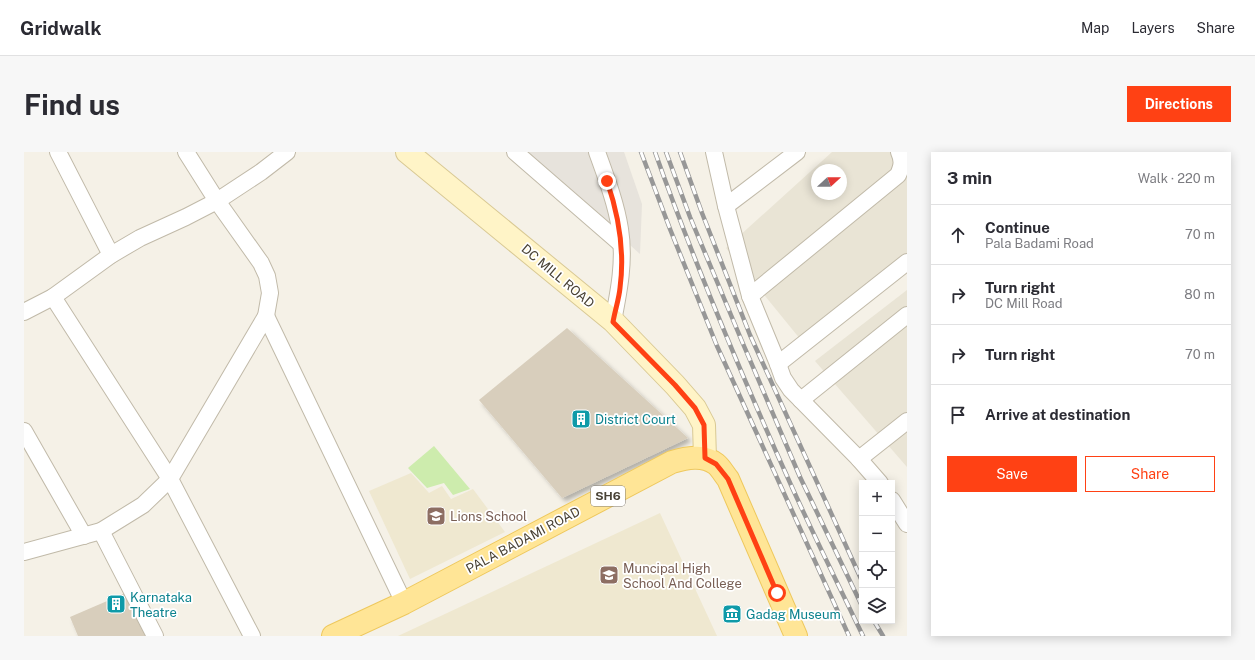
<!DOCTYPE html>
<meta charset="utf-8">
<style>
:root{--surface:#fff;--page:#f7f7f7;--text:#2b2b33;--muted:#7c7c81;--line:#e1e1e2;--accent:#ff4114}
body{margin:0;font-family:"Public Sans",sans-serif;background:var(--page);color:var(--text)}
.controls{position:absolute;right:12px;bottom:12px;display:grid;overflow:hidden;border-radius:0px;box-shadow:0 2px 10px #0003}
.controls button{width:36px;height:36px;display:grid;place-items:center;padding:0;border:0;border-bottom:1px solid var(--line);background:var(--surface);color:var(--text);font:20px sans-serif}
.compass{position:absolute;left:787px;top:12px;width:36px;height:36px;border-radius:50%;background:var(--surface);box-shadow:0 2px 10px #0003;rotate:69deg}
.stop{position:absolute;width:12px;height:12px;margin:-9px;border:3px solid #ff4114;border-radius:50%;background:#fff}
.stop.end{background:#ff4114;border-color:#fff;box-shadow:0 1px 4px #0008}
.list{margin:0;padding:0;list-style:none}
h2{display:flex;justify-content:space-between;align-items:center;height:52px;margin:0;padding:0 16px;font-size:17px}
h2 small{font-size:13px;font-weight:400;color:var(--muted)}
.list li{display:grid;grid-template-columns:26px 1fr auto;gap:12px;align-items:center;box-sizing:border-box;height:60px;padding:0 16px;border-top:1px solid var(--line)}
.list b{display:block;font-size:15px;white-space:nowrap}
.list p{margin:0;font-size:13px;white-space:nowrap;color:var(--muted)}
.list em{font-size:13px;font-style:normal;color:var(--muted)}
.actions{display:flex;gap:8px;padding:12px 16px}
.actions a{flex:1;padding:9px 0;border:1px solid var(--accent);border-radius:0px;text-align:center;font-size:14px;color:var(--accent)}
.actions .main{background:var(--accent);color:#fff}
.icon{flex:none;width:22px;height:22px;fill:none;stroke:currentColor;stroke-width:2;stroke-linecap:round;stroke-linejoin:round}
.map{position:relative;flex:none;width:883px;height:484px;overflow:hidden;border-radius:0px}
header{display:flex;align-items:center;gap:24px;box-sizing:border-box;height:56px;padding:0 20px;background:var(--surface);border-bottom:1px solid var(--line)}
header strong{font-size:19px}
nav{display:flex;gap:22px;margin-inline-start:auto;font-size:14px}
.intro{display:flex;align-items:center;justify-content:space-between;box-sizing:border-box;height:96px;padding:0 24px}
h1{margin:0;font-size:28px}
.button{padding:10px 18px;border-radius:0px;background:var(--accent);color:#fff;font-size:14px;font-weight:700}
main{display:flex;gap:24px;padding:0 24px}
aside{flex:1;background:var(--surface);border-radius:0px;box-shadow:0 2px 10px #0003}
.map>svg:first-child{display:block}
</style>
<header>
<strong>Gridwalk</strong>
<nav><a>Map</a><a>Layers</a><a>Share</a></nav>
</header>
<div class="intro"><h1>Find us</h1><a class="button">Directions</a></div>
<main>
<div class="map">
<svg width="883" height="484" viewBox="0 0 883 484">
<defs>
<filter id="shadow"><feDropShadow dx="3.5" dy="3.5" stdDeviation="2" flood-color="#0004"/></filter>
</defs>
<rect width="100%" height="100%" fill="#f5f1e7"/>
<!-- residential -->
<g fill="#e9e4d5" fill-rule="evenodd">
<path d="M808,0h75v111l-102,82 -79,-97zM793,18h24v24h-24z"/>
<polygon points="883,138 883,315 791,209"/>
</g>
<!-- industrial -->
<polygon fill="#e7e3dc" points="503,0 600,0 618,52 616,102"/>
<!-- education -->
<g fill="#efe8d0">
<polygon points="387,321 405,341 418,334 427,347 449,337 481,380 386,427 345,339"/>
<polygon points="636,361 693,484 374,484"/>
</g>
<!-- green -->
<polygon fill="#cdecad" points="410,294 446,337 429,343 420,331 403,336 384,316"/>
<!-- building -->
<g fill="#d8cebc" filter="url(#shadow)">
<polygon points="543,176 664,286 538,346 455,248"/>
<polygon points="104,440 125,484 54,484 46,465"/>
</g>
<g fill="none" stroke-linecap="round" stroke-linejoin="round">
<defs>
<g id="minor">
<polyline points="34,0 87,103"/>
<polyline points="491,0 597,92"/>
<path d="M573,0c9,25 19,51 23,77 5,31 -1,62 -7,92"/>
<polyline points="690,0 702,54 726,144 754,212 759,226 767,238 835,307 856,331"/>
<polyline points="702,54 773,0"/>
<path d="M726,144l148,-121c4,-9 5,-14 1,-23"/>
<polyline points="29,145 146,327 228,484"/>
<polyline points="0,160 29,145 87,103 116,86 162,65 193,49 237,20 263,0"/>
<polyline points="242,164 380,451"/>
<polyline points="754,212 883,110"/>
<polyline points="777,248 883,163"/>
<polyline points="0,279 60,384"/>
<polyline points="835,307 883,269"/>
<polyline points="868,348 883,372"/>
<polyline points="77,379 131,484"/>
<polyline points="0,400 77,379 119,353 146,327 242,164 246,141 243,124 237,111 193,49 162,0"/>
</g>
<polyline id="secondary" points="383,0 589,169 651,233 671,256 680,273 681,306"/>
<path id="primary" d="M309,484l71,-33 268,-141c14,-4 31,-8 44,2 4,3 8,10 12,15l68,157"/>
</defs>
<!-- minor casing -->
<use href="#minor" stroke="#c1baa9" stroke-width="18"/>
<!-- secondary casing -->
<use href="#secondary" stroke="#d9c994" stroke-width="24"/>
<!-- primary casing -->
<use href="#primary" stroke="#eec85d" stroke-width="24"/>
<!-- minor -->
<use href="#minor" stroke="#fff" stroke-width="16"/>
<!-- secondary -->
<use href="#secondary" stroke="#fff4c7" stroke-width="22"/>
<!-- primary -->
<use href="#primary" stroke="#ffe596" stroke-width="22"/>
<defs>
<g id="rail">
<polyline points="617,0 646,77 693,194 825,484"/>
<path d="M631,0c40,113 87,224 136,333 23,51 48,101 72,151"/>
<polyline points="642,0 666,65 717,187 776,325 838,454"/>
<polyline points="656,0 678,61 726,183 838,429"/>
<polyline points="850,469 859,484"/>
</g>
</defs>
<!-- rail casing -->
<use href="#rail" stroke="#979797" stroke-width="4.5"/>
<!-- rail -->
<use href="#rail" stroke="#fff" stroke-width="3" stroke-dasharray="9" stroke-linecap="butt"/>
</g>
<g fill="none" stroke-linecap="round" stroke-linejoin="round">
<!-- route -->
<path stroke="#ff4114" stroke-width="5" d="M583,29c12,35 18,70 13,107 -1,11 -5,22 -7,34l62,63 20,23 9,17 1,33 11,6 12,15 49,114"/>
</g>
<!-- icons -->
<defs>
<symbol id="building-square" viewBox="-11 -11 22 22"><rect x="-9" y="-9" width="18" height="18" rx="4" fill="#0f9aa8" stroke="#fff"/><path d="M-4-6H4V6H1V3H-1V6H-4ZM-2.5-4.3h1.7v1.8h-1.7ZM.8-4.3h1.7v1.8H.8ZM-2.5-1h1.7V.8h-1.7ZM.8-1h1.7V.8H.8Z" fill="#fff"/></symbol>
<symbol id="school-square" viewBox="-11 -11 22 22"><rect x="-9" y="-9" width="18" height="18" rx="4" fill="#8d6e63" stroke="#fff"/><path d="M0-5L7-2L0 1L-7-2ZM-4 1L0 2.5L4 1V4Q0 6-4 4Z" fill="#fff"/></symbol>
<symbol id="university-square" viewBox="-11 -11 22 22"><rect x="-9" y="-9" width="18" height="18" rx="4" fill="#8d6e63" stroke="#fff"/><path d="M0-5L7-2L0 1L-7-2ZM-4 1L0 2.5L4 1V4Q0 6-4 4Z" fill="#fff"/></symbol>
<symbol id="museum-square" viewBox="-11 -11 22 22"><rect x="-9" y="-9" width="18" height="18" rx="4" fill="#0f9aa8" stroke="#fff"/><path d="M0-6L6-3V-2H-6V-3ZM-5-1h2V3h-2ZM-1-1h2V3h-2ZM3-1h2V3H3ZM-6 4H6V6H-6Z" fill="#fff"/></symbol>
</defs>
<g fill-rule="evenodd">
<use href="#building-square" x="546" y="256" width="22" height="22"/>
<use href="#school-square" x="401" y="353" width="22" height="22"/>
<use href="#university-square" x="574" y="412" width="22" height="22"/>
<use href="#building-square" x="81" y="441" width="22" height="22"/>
<use href="#museum-square" x="697" y="451" width="22" height="22"/>
</g>
<g text-anchor="middle" dominant-baseline="central" stroke-width="3.5" stroke-linejoin="round" paint-order="stroke">
<!-- shield labels -->
<rect fill="#fff" stroke="#807b72" stroke-width="1" x="567" y="334" width="34" height="20" rx="3"/>
<g font-size="12" font-weight="bold" fill="#494235">
<text x="584" y="344">SH6</text>
</g>
<!-- street labels -->
<g font-size="13" fill="#494235" stroke="#fff">
<text transform="translate(534 124) rotate(40)">DC MILL ROAD</text>
<text transform="translate(499 388) rotate(-28)">PALA BADAMI ROAD</text>
</g>
<!-- culture labels -->
<g font-size="13" fill="#0d838f" stroke="#fff" text-anchor="start">
<text x="571" y="267">District Court</text>
<text x="106" y="445">Karnataka<tspan x="106" dy="15">Theatre</tspan></text>
<text x="722" y="462">Gadag Museum</text>
</g>
<!-- education labels -->
<g font-size="13" fill="#785e54" stroke="#fff" text-anchor="start">
<text x="426" y="364">Lions School</text>
<text x="599" y="416">Muncipal High<tspan x="599" dy="15">School And College</tspan></text>
</g>
</g>
</svg>
<div class="controls">
<button>+</button>
<button>−</button>
<button><svg class="icon" aria-label="locate" viewBox="0 0 24 24"><circle cx="12" cy="12" r="6"/><path d="M12 2v4M12 18v4M2 12h4M18 12h4"/></svg></button>
<button><svg class="icon" aria-label="layers" viewBox="0 0 24 24"><path d="M12 4l9 5-9 5-9-5zM3 14l9 5 9-5"/></svg></button>
</div>
<svg class="compass" viewBox="-18 -18 36 36"><path d="M0-13l5 13h-10z" fill="#e53935"/><path d="M0 13l5-13h-10z" fill="#7c7c81"/></svg>
<div class="stop" style="left:753px;top:441px"></div>
<div class="stop end" style="left:583px;top:29px"></div>
</div>
<aside>
<h2>3 min<small>Walk · 220 m</small></h2>
<ul class="list">
<li><svg class="icon" aria-label="ahead" viewBox="0 0 24 24"><path d="M12 20V5M6 11l6-6 6 6"/></svg><div><b>Continue</b><p>Pala Badami Road</p></div><em>70 m</em></li>
<li><svg class="icon" aria-label="right" viewBox="0 0 24 24"><path d="M7 20v-9h11M14 6l5 5-5 5"/></svg><div><b>Turn right</b><p>DC Mill Road</p></div><em>80 m</em></li>
<li><svg class="icon" aria-label="right" viewBox="0 0 24 24"><path d="M7 20v-9h11M14 6l5 5-5 5"/></svg><div><b>Turn right</b></div><em>70 m</em></li>
<li><svg class="icon" aria-label="arrive" viewBox="0 0 24 24"><path d="M6 21V4h12l-3 4 3 4H6"/></svg><div><b>Arrive at destination</b></div></li>
</ul>
<div class="actions"><a class="main">Save</a><a>Share</a></div>
</aside>
</main>
